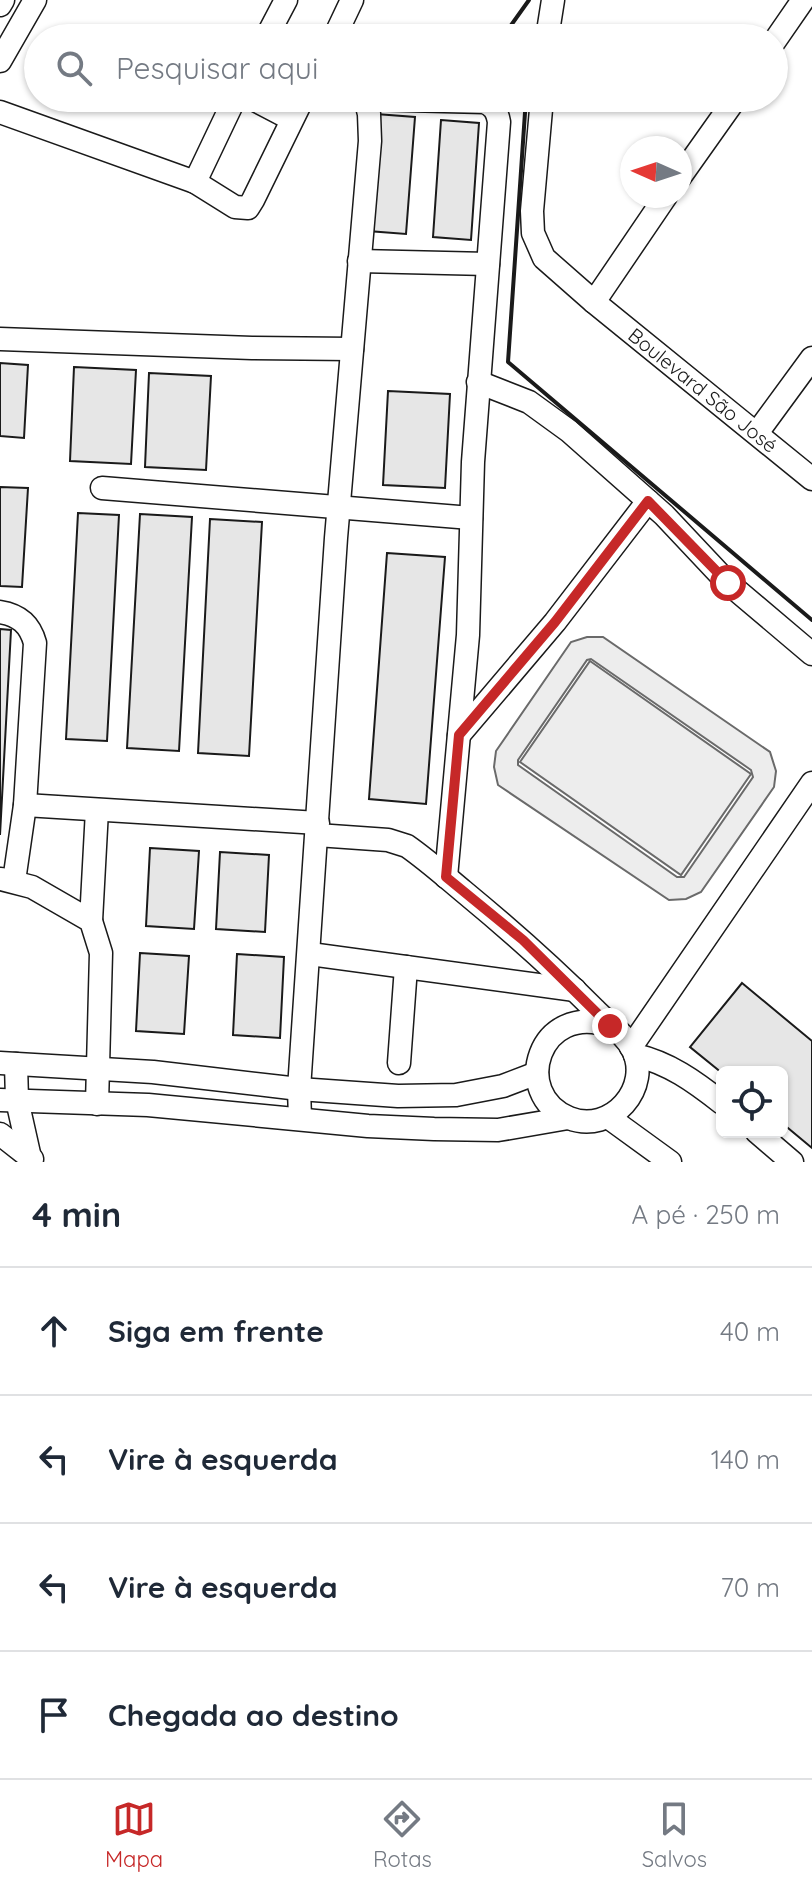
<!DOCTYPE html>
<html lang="pt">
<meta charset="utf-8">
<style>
:root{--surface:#fff;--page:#f2f2f3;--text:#1f2937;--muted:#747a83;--line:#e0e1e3;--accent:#c62828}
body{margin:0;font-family:Quicksand,sans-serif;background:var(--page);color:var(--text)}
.controls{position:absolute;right:24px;bottom:24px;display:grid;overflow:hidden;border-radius:12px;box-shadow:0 2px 6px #0004}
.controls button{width:72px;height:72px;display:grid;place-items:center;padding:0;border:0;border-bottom:2px solid var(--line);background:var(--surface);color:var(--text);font:40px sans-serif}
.compass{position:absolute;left:620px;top:136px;width:72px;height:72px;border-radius:50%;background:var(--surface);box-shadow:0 2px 6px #0004;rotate:273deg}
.stop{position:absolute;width:24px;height:24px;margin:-18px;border:6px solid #c62828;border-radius:50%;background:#fff}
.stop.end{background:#c62828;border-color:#fff;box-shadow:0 2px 8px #0008}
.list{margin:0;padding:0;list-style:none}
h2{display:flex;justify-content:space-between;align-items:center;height:104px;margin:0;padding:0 32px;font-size:34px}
h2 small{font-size:26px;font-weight:400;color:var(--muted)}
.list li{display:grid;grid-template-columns:52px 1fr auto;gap:24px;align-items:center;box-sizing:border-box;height:128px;padding:0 32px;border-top:2px solid var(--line)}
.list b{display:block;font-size:30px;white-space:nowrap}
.list em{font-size:26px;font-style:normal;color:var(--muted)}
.icon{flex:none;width:44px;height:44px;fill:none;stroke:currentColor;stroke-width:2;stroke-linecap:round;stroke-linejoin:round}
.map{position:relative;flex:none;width:812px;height:1162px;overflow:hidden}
.search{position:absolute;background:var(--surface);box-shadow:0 2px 6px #0004;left:24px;right:24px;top:24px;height:88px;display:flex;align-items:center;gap:20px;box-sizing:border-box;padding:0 28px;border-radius:44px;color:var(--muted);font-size:30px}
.sheet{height:616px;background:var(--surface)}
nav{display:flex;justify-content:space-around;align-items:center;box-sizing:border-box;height:112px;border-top:2px solid var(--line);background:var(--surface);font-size:22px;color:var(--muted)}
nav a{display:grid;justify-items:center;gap:4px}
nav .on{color:var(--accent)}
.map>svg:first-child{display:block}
</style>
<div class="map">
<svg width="812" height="1162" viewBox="0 0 812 1162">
<rect width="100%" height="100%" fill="#fff"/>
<!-- built -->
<g fill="#ededed" stroke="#6a6a6a" stroke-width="2" fill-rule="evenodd">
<path d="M587,637h16l167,115 6,19 -2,16 -73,105 -15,7 -17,1 -171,-115 -4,-18 2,-16 75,-109zM591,659l160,111 2,7 -69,100h-7l-159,-112v-5l69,-100z"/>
<polygon points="590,661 751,774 681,875 520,762"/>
</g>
<!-- building -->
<g fill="#e6e6e6" stroke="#1a1a1a" stroke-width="2">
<polygon points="376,114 415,117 406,234 368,231"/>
<polygon points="441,120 479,123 471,240 433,237"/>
<polygon points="0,363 28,365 24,438 0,436"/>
<polygon points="74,367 136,370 131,464 70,461"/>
<polygon points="149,373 211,376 206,470 145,467"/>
<polygon points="388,391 450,394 445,488 383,485"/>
<polygon points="0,487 28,488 22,587 0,586"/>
<polygon points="78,513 119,515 107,741 66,739"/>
<polygon points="140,514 192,517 179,751 127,748"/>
<polygon points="210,519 262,522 249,756 198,753"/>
<polygon points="387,553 445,557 426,804 369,799"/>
<polygon points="0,629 11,630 0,835"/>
<polygon points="150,848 199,851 194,929 146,926"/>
<polygon points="220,852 269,855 265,932 216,929"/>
<polygon points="140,953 189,956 184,1034 136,1031"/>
<polygon points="237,954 284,957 280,1038 233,1035"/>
<polygon points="742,983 812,1041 812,1148 782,1123 782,1072 722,1073 690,1047"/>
</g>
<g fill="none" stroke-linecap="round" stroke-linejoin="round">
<defs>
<g id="minor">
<polyline points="0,5 3,0"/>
<polyline points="266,38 286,0"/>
<polyline points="334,38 352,0"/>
<polyline points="547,38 553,0"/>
<polyline points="774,42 803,0"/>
<polyline points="0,61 35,0"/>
<polyline points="251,98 291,119"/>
<polyline points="542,98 532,211 533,233 544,258 594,302 812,479"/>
<path d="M366,99l118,3c10,4 13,9 15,20l-26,340 -5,173 -22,242"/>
<polyline points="0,112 195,182 235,207 248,208 253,200 303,98"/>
<polyline points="680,177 736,98"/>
<polyline points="195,182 235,98"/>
<polyline points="359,261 488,264"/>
<polyline points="594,302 666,196"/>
<polyline points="0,339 252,348 352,349"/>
<polyline points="478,382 529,402 569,431 664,515 728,583 812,654"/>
<polyline points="757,433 812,358"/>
<polyline points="102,488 471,518"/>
<path d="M0,612c19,3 30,12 35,31l-10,162 -11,76"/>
<polyline points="459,735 555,622 648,501"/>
<polyline points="25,805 318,823"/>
<path d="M317,835l71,5 19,6c20,14 38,30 56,45 46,38 89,76 131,118 12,13 29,23 38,39 21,39 -21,87 -63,70 -59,-24 -30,-117 41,-92"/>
<polyline points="1,879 32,887 91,921 101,953 97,1104"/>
<polyline points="91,921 97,810"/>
<polyline points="310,954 575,990"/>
<polyline points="631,1047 812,783"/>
<path d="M635,1055c34,8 59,26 87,48"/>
<polyline points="0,1063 153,1072 299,1089 398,1096 456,1095 503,1086 537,1073"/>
<polyline points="399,1063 406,967"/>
<polyline points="16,1064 17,1100 30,1158"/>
<polyline points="0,1100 148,1105 368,1126 434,1129 498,1130 568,1118"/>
<polyline points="608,1117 670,1162"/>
<polyline points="300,1118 299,1089 336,538 370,141 369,114 365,98"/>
<polyline points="757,1132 792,1162"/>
<polyline points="0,1134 32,1159"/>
</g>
</defs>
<!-- minor casing -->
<use href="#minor" stroke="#1a1a1a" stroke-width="25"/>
<!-- minor -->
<use href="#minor" stroke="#fff" stroke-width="22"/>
<!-- wall -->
<g stroke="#1a1a1a" stroke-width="4">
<polyline points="502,38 529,0"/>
<polyline points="526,98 508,362 812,620"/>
</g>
</g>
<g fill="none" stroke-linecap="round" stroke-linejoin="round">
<!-- route -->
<polyline stroke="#c62828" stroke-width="10" points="610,1026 523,940 446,877 459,735 555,622 648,501 728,583"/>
</g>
<g text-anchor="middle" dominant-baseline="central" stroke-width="6" stroke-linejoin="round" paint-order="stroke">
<!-- street labels -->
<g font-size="20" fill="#1a1a1a" stroke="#fff">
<text transform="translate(703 390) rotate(39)">Boulevard São José</text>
</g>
</g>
</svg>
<div class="controls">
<button><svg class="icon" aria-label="locate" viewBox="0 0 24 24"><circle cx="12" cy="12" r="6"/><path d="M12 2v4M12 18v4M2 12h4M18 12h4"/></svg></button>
</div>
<svg class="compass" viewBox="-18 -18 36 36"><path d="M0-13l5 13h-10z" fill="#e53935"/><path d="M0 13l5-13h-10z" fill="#747a83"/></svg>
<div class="stop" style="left:728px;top:583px"></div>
<div class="stop end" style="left:610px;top:1026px"></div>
<div class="search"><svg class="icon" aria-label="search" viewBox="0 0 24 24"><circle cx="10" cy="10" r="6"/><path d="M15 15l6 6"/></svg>Pesquisar aqui</div>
</div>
<section class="sheet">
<h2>4 min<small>A pé · 250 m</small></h2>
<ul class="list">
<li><svg class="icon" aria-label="ahead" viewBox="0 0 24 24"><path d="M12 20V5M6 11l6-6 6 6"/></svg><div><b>Siga em frente</b></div><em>40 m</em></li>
<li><svg class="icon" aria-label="left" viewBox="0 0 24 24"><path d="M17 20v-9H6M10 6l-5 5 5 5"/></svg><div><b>Vire à esquerda</b></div><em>140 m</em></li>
<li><svg class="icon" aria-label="left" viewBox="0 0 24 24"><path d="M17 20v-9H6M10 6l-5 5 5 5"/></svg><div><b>Vire à esquerda</b></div><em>70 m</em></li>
<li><svg class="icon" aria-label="arrive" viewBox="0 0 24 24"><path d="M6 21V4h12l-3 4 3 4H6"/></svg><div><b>Chegada ao destino</b></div></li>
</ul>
</section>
<nav>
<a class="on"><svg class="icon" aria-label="map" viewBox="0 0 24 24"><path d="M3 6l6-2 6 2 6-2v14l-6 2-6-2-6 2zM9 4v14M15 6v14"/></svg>Mapa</a>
<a><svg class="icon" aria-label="directions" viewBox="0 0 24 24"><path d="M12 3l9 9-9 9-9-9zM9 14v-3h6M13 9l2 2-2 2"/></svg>Rotas</a>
<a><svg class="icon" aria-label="saved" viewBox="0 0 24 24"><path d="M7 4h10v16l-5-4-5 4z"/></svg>Salvos</a>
</nav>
